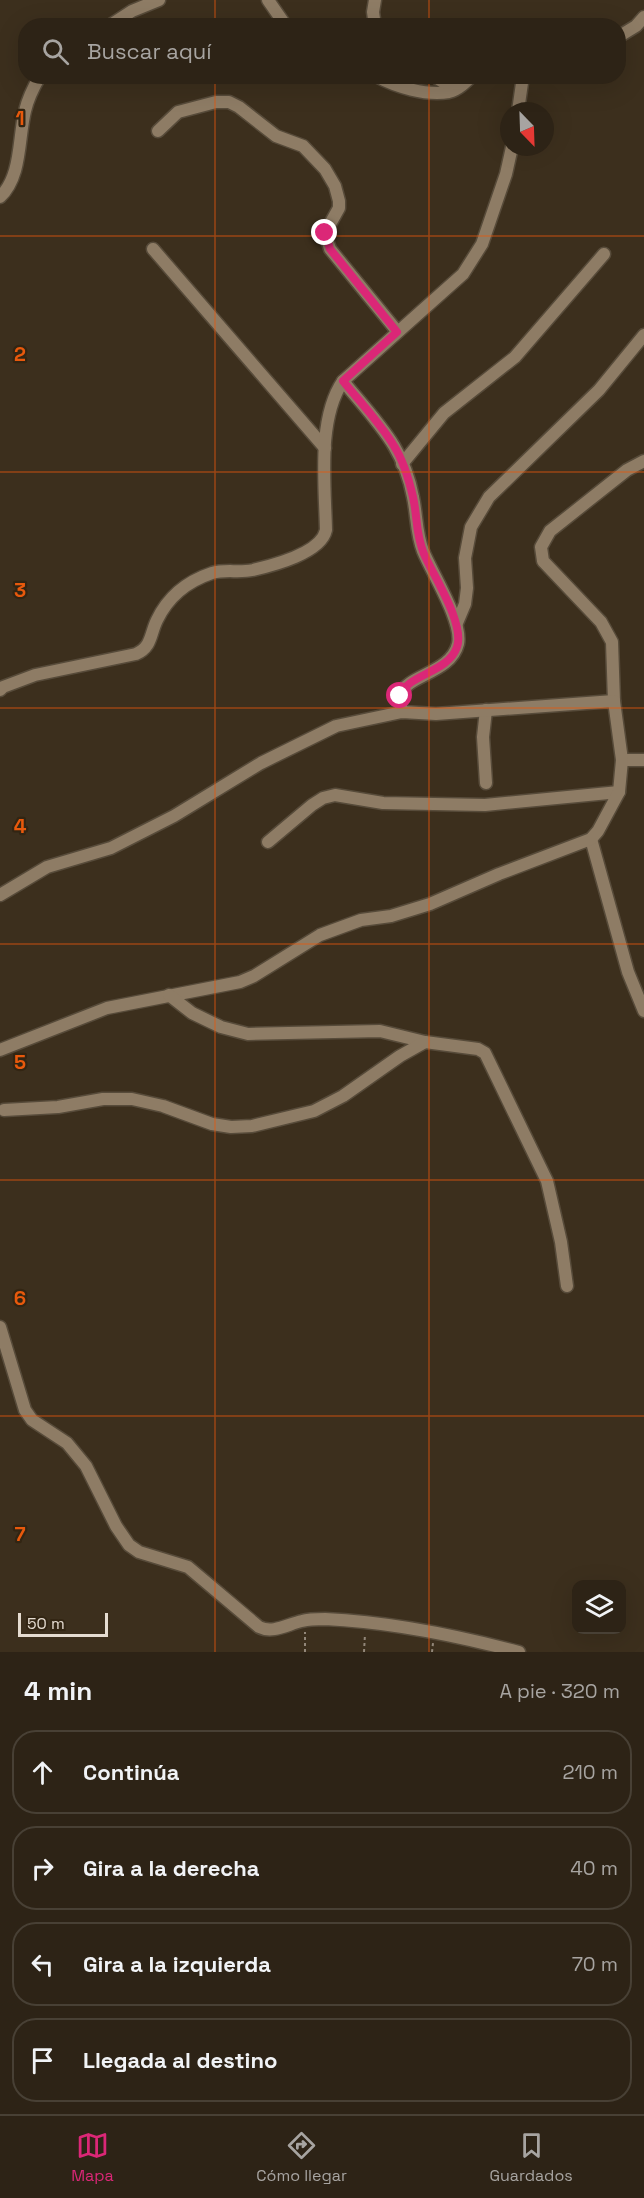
<!DOCTYPE html>
<html lang="es">
<meta charset="utf-8">
<style>
:root{--surface:#2d2316;--page:#352b1f;--text:#f1f3f6;--muted:#a7a4a1;--line:#484035;--accent:#db2777}
body{margin:0;font-family:"Space Grotesk",sans-serif;background:var(--page);color:var(--text)}
.controls{position:absolute;right:18px;bottom:18px;display:grid;overflow:hidden;border-radius:12px;box-shadow:0 6px 24px #0002}
.controls button{width:54px;height:54px;display:grid;place-items:center;padding:0;border:0;border-bottom:2px solid var(--line);background:var(--surface);color:var(--text);font:30px sans-serif}
.compass{position:absolute;left:500px;top:102px;width:54px;height:54px;border-radius:50%;background:var(--surface);box-shadow:0 6px 24px #0002;rotate:157deg}
.scale{position:absolute;left:18px;bottom:15px;width:90px;box-sizing:border-box;padding-left:6px;border:3px solid #e5dcd1;border-top:0;font-size:16px;line-height:21px;white-space:nowrap;color:#e5dcd1;-webkit-text-stroke:4px #322513;paint-order:stroke}
.stop{position:absolute;width:18px;height:18px;margin:-14px;border:4px solid #db2777;border-radius:50%;background:#fff}
.stop.end{background:#db2777;border-color:#fff;box-shadow:0 2px 6px #0008}
.list{margin:0;padding:0;list-style:none}
h2{display:flex;justify-content:space-between;align-items:center;height:78px;margin:0;padding:0 24px;font-size:26px}
h2 small{font-size:20px;font-weight:400;color:var(--muted)}
.list li{display:grid;grid-template-columns:39px 1fr auto;gap:18px;align-items:center;box-sizing:border-box;height:84px;margin:0 12px 12px;padding:0 12px;border:2px solid var(--line);border-radius:24px}
.list b{display:block;font-size:22px;white-space:nowrap}
.list em{font-size:20px;font-style:normal;color:var(--muted)}
.icon{flex:none;width:33px;height:33px;fill:none;stroke:currentColor;stroke-width:2;stroke-linecap:round;stroke-linejoin:round}
.map{position:relative;flex:none;width:644px;height:1652px;overflow:hidden}
.search{position:absolute;background:var(--surface);box-shadow:0 6px 24px #0002;left:18px;right:18px;top:18px;height:66px;display:flex;align-items:center;gap:15px;box-sizing:border-box;padding:0 21px;border-radius:24px;color:var(--muted);font-size:22px}
.sheet{height:462px;background:var(--surface)}
nav{display:flex;justify-content:space-around;align-items:center;box-sizing:border-box;height:84px;border-top:2px solid var(--line);background:var(--surface);font-size:16px;color:var(--muted)}
nav a{display:grid;justify-items:center;gap:3px}
nav .on{color:var(--accent)}
.map>svg:first-child{display:block}
</style>
<div class="map">
<svg width="644" height="1652" viewBox="0 0 644 1652">
<rect width="100%" height="100%" fill="#3c2f1d"/>
<g fill="none" stroke-linecap="round" stroke-linejoin="round">
<defs>
<g id="minor">
<polyline points="268,0 286,26"/>
<polyline points="109,26 132,11 159,0"/>
<polyline points="375,26 373,12 375,0"/>
<polyline points="618,37 636,26 644,17"/>
<path d="M376,76c20,11 50,20 73,16 9,-2 17,-10 23,-16"/>
<polyline points="434,76 443,82 463,84"/>
<polyline points="518,111 523,76"/>
<polyline points="158,131 178,112 216,102 229,102 239,107 276,136 303,146 325,169 335,186 339,201 339,208 325,233 330,249 397,331"/>
<path d="M0,197c22,-21 18,-58 25,-86 3,-13 8,-23 15,-35"/>
<polyline points="153,249 325,448"/>
<path d="M343,381c17,21 37,42 51,65 9,15 16,35 19,51 4,19 3,36 10,54 9,22 40,71 35,93 -7,29 -51,31 -57,50 -2,5 0,12 1,18"/>
<polyline points="402,464 444,413 515,357 604,254"/>
<polyline points="457,623 465,604 467,588 465,558 471,527 489,497 599,390 644,335"/>
<path d="M0,690l3,-3 32,-12 101,-21c16,-7 14,-20 21,-34 11,-23 31,-39 55,-47 13,-4 27,0 41,-3 21,-5 68,-17 73,-40 -1,-45 -9,-111 17,-149l120,-107 19,-30 24,-70 6,-27"/>
<polyline points="614,701 612,642 601,622 543,561 541,547 550,531 627,470 644,461"/>
<polyline points="622,760 644,760"/>
<polyline points="486,783 483,737 486,710"/>
<polyline points="591,839 628,972 644,1011"/>
<polyline points="268,842 312,805 323,798 335,795 383,803 485,805 619,792"/>
<polyline points="0,895 47,867 111,848 174,816 261,763 336,726 402,712 436,714 614,701 622,760 619,792 598,831 591,839 499,874 430,904 391,916 361,920 320,935 254,976 240,982 107,1008 0,1050"/>
<polyline points="169,995 192,1013 221,1027 248,1034 380,1031 425,1042 478,1049 485,1053 547,1181 561,1242 567,1286"/>
<polyline points="4,1110 58,1107 103,1099 132,1099 163,1106 212,1124 231,1127 252,1126 314,1111 343,1096 400,1056 425,1042"/>
<path d="M0,1327l25,83 7,10 35,23 19,23 30,60 13,19 10,7 49,15 71,60c14,7 29,-3 43,-6 7,-2 16,-2 23,-2 67,3 130,16 194,33"/>
</g>
</defs>
<!-- minor casing -->
<use href="#minor" stroke="#574b3a" stroke-width="15"/>
<!-- path -->
<g stroke="#928779" stroke-width="2" stroke-dasharray="3 3" stroke-linecap="butt">
<polyline points="305,1652 305,1632"/>
<polyline points="364,1652 365,1634"/>
<polyline points="432,1652 433,1643"/>
</g>
<!-- minor -->
<use href="#minor" stroke="#8e7c65" stroke-width="12"/>
</g>
<g fill="none" stroke-linecap="round" stroke-linejoin="round">
<!-- route -->
<path stroke="#db2777" stroke-width="8" d="M325,233l5,16 67,83 -54,49c17,21 37,42 51,65 9,14 15,34 19,51 5,22 2,35 11,57 10,23 41,70 33,93 -9,26 -50,27 -57,49"/>
</g>
<!-- grid -->
<path fill="none" stroke="#e8590c" stroke-width="1.5" stroke-opacity="0.55" d="M215,0v26M429,0v26M215,76v1576M429,76v1576M0,236h644M0,472h644M0,708h644M0,944h644M0,1180h644M0,1416h644"/>
<g font-size="20" text-anchor="middle" font-weight="bold" fill="#e8590c" stroke="#322513" stroke-width="4.5" stroke-linejoin="round" paint-order="stroke">
<text x="20" y="125">1</text>
<text x="20" y="361">2</text>
<text x="20" y="597">3</text>
<text x="20" y="833">4</text>
<text x="20" y="1069">5</text>
<text x="20" y="1305">6</text>
<text x="20" y="1541">7</text>
</g>
</svg>
<div class="controls">
<button><svg class="icon" aria-label="layers" viewBox="0 0 24 24"><path d="M12 4l9 5-9 5-9-5zM3 14l9 5 9-5"/></svg></button>
</div>
<svg class="compass" viewBox="-18 -18 36 36"><path d="M0-13l5 13h-10z" fill="#e53935"/><path d="M0 13l5-13h-10z" fill="#a7a4a1"/></svg>
<div class="scale">50 m</div>
<div class="stop" style="left:400px;top:696px"></div>
<div class="stop end" style="left:325px;top:233px"></div>
<div class="search"><svg class="icon" aria-label="search" viewBox="0 0 24 24"><circle cx="10" cy="10" r="6"/><path d="M15 15l6 6"/></svg>Buscar aquí</div>
</div>
<section class="sheet">
<h2>4 min<small>A pie · 320 m</small></h2>
<ul class="list">
<li><svg class="icon" aria-label="ahead" viewBox="0 0 24 24"><path d="M12 20V5M6 11l6-6 6 6"/></svg><div><b>Continúa</b></div><em>210 m</em></li>
<li><svg class="icon" aria-label="right" viewBox="0 0 24 24"><path d="M7 20v-9h11M14 6l5 5-5 5"/></svg><div><b>Gira a la derecha</b></div><em>40 m</em></li>
<li><svg class="icon" aria-label="left" viewBox="0 0 24 24"><path d="M17 20v-9H6M10 6l-5 5 5 5"/></svg><div><b>Gira a la izquierda</b></div><em>70 m</em></li>
<li><svg class="icon" aria-label="arrive" viewBox="0 0 24 24"><path d="M6 21V4h12l-3 4 3 4H6"/></svg><div><b>Llegada al destino</b></div></li>
</ul>
</section>
<nav>
<a class="on"><svg class="icon" aria-label="map" viewBox="0 0 24 24"><path d="M3 6l6-2 6 2 6-2v14l-6 2-6-2-6 2zM9 4v14M15 6v14"/></svg>Mapa</a>
<a><svg class="icon" aria-label="directions" viewBox="0 0 24 24"><path d="M12 3l9 9-9 9-9-9zM9 14v-3h6M13 9l2 2-2 2"/></svg>Cómo llegar</a>
<a><svg class="icon" aria-label="saved" viewBox="0 0 24 24"><path d="M7 4h10v16l-5-4-5 4z"/></svg>Guardados</a>
</nav>
